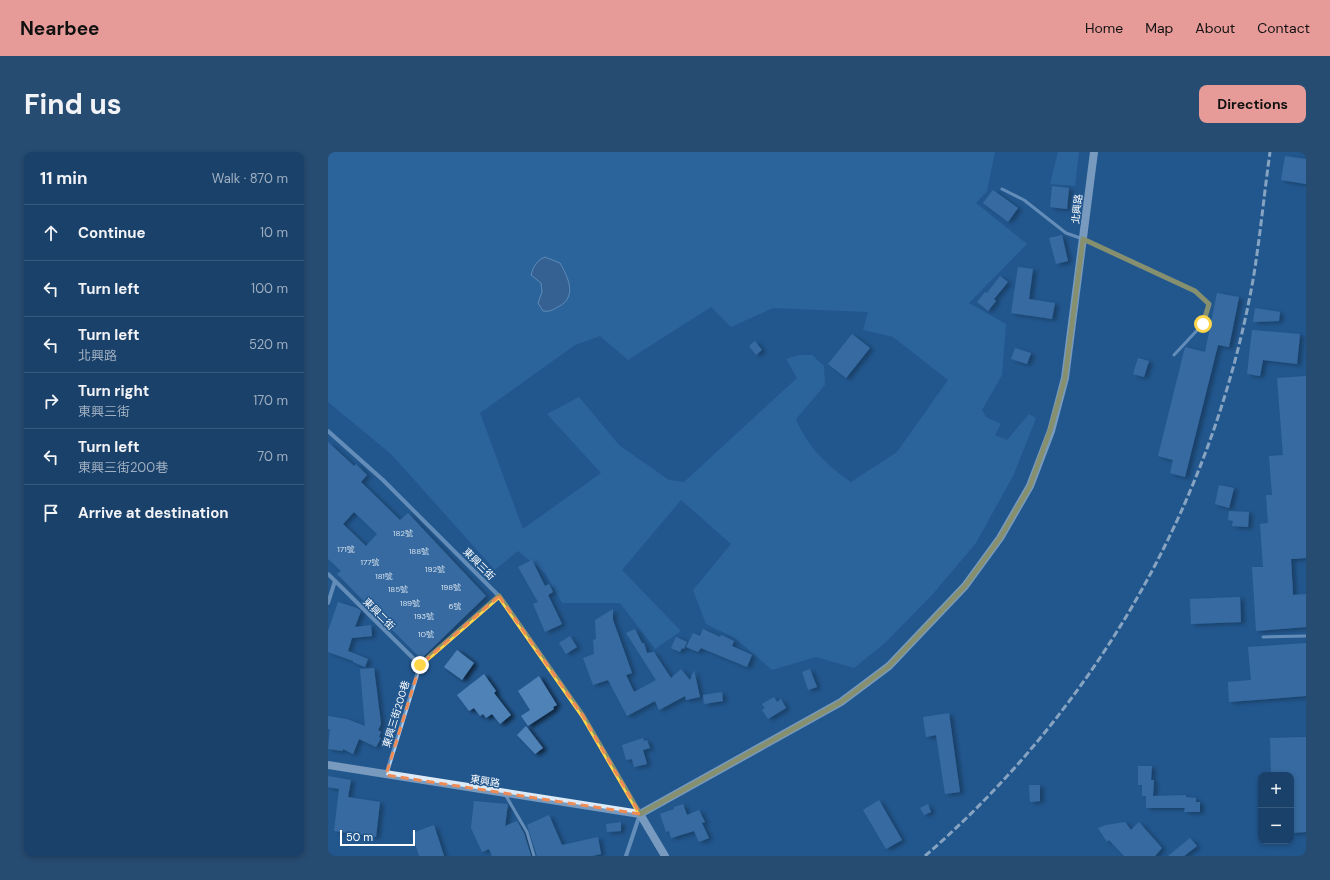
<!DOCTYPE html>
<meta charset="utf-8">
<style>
:root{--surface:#1a416a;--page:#274c72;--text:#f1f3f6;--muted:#9fafc1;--line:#385a7e;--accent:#e69b98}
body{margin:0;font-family:"DM Sans","Noto Sans TC",sans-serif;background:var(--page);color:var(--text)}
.controls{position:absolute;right:12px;bottom:12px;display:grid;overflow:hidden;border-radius:8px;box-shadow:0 2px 6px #0003}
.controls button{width:36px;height:36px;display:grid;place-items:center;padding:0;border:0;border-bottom:1px solid var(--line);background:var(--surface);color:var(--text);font:20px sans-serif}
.scale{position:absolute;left:12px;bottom:10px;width:75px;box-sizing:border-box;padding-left:4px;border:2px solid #fff;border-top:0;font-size:11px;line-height:14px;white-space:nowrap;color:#fff;-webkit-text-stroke:3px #22578e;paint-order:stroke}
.stop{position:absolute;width:12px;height:12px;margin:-9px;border:3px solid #ffd54a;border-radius:50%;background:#fff}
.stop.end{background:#ffd54a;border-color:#fff;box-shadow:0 1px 4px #0008}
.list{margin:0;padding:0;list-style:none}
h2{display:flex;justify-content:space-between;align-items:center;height:52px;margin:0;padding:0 16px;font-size:17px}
h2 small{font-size:13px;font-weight:400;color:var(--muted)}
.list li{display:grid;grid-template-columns:26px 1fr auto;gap:12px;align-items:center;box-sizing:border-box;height:56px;padding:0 16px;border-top:1px solid var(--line)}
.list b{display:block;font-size:15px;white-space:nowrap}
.list p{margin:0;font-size:13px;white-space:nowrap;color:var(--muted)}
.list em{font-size:13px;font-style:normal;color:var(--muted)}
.icon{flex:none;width:22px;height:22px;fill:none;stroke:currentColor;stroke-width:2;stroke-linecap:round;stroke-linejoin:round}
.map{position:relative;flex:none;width:978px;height:704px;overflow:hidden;border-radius:8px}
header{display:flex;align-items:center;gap:24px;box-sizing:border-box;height:56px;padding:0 20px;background:var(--accent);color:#111}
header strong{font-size:19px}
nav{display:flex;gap:22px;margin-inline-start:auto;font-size:14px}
.intro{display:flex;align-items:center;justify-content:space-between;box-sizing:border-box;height:96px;padding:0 24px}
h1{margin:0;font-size:28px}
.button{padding:10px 18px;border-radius:8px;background:var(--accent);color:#111;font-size:14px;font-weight:700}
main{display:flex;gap:24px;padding:0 24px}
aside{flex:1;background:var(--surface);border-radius:8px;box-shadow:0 2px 6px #0003}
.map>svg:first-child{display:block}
</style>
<header>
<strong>Nearbee</strong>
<nav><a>Home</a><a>Map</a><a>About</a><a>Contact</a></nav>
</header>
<div class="intro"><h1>Find us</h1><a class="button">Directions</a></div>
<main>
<aside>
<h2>11 min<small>Walk · 870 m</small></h2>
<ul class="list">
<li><svg class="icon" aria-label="ahead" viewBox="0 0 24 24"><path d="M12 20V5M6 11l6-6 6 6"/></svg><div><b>Continue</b></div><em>10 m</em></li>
<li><svg class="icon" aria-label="left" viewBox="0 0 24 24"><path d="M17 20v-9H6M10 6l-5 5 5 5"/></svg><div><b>Turn left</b></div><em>100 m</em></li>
<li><svg class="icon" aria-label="left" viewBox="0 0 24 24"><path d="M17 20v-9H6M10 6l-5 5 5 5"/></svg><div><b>Turn left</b><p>北興路</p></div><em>520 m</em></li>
<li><svg class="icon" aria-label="right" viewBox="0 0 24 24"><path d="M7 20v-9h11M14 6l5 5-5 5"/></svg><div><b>Turn right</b><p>東興三街</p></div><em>170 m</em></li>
<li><svg class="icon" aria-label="left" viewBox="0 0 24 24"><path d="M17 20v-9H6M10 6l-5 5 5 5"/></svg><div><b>Turn left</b><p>東興三街200巷</p></div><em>70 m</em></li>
<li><svg class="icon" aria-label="arrive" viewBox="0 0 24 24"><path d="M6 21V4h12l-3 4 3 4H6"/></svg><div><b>Arrive at destination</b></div></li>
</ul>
</aside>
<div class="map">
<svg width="978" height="704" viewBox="0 0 978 704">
<defs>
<filter id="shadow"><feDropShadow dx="4" dy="2" stdDeviation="2" flood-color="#0009"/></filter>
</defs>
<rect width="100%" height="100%" fill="#22578e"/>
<!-- green -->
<g fill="#3671ab" fill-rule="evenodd">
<path d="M0,0h667l-8,39 -11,12 51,41 -58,59 37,21 -4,51 -20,35 4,7 15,7 -6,11 12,5 22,-26 7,4 -22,56 -38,69 -44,52 -47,48 -31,25 -38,-11 -44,13 -37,-32 -29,-14 -13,-34 38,-46 -50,-44 -59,70 59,61 -26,18 -35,-46h-58l-17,-30 -27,-22 -23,19 -104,-116 -63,-52zM383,155l20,20 42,-19 95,4 -5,18 30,7 55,43 -51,72 -46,30c-23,-15 -45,-37 -55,-63l29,-34 -1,-19 -12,-11h-12l-14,4 11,19 -113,104 -15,-2 -50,-35 -40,-48 -32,17 54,59 -78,56 -43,-116 95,-68 25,-9 28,24z"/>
<polygon points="730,0 751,0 747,34 722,32"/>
</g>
<!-- water -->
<path fill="#4a6e95" stroke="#a5caed" d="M217,105l15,6c8,14 18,34 -2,44 -5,3 -9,5 -15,4l-5,-8 4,-11 -1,-9 -10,-8c2,-8 6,-15 14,-18z"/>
<!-- building -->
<g fill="#4f82b7" fill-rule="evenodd" filter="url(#shadow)">
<polygon points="957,4 978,7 978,32 953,28"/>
<polygon points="724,34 741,36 739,57 722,55"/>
<polygon points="665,38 690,56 680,70 655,51"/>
<polygon points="734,83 740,109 728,112 721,86"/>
<polygon points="690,115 705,117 701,147 727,151 724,167 683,161"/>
<polygon points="672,124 680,130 666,147 668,149 660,159 649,150 657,140 659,141"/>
<polygon points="889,141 911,145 901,195 890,193 857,325 842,321 845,308 830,304 857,195 877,200"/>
<polygon points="927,156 952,160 951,169 925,170"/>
<polygon points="924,178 972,182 969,212 935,208 932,224 919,222"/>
<polygon points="524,182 542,196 518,226 500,212"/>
<polygon points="427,189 434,198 428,203 421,194"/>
<polygon points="687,196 703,201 699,212 683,207"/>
<polygon points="810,206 821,209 816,225 805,222"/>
<polygon points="978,224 978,406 963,407 965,443 978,442 978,475 928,479 924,415 935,415 932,372 940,371 938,343 944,343 941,304 955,303 949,226"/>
<path d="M0,290l26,24 2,-2 11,11 -6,7 39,38 8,-7 78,83 -65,63 -84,-85 4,-3 -13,-12zM26,360l23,22 -11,12 -23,-22z"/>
<polygon points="891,333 906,336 901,356 887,352"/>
<polygon points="901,359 921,360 920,375 904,374 905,369 900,368"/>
<polygon points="204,408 217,434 221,432 225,440 220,443 234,472 217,480 205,452 210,450 190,415"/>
<polygon points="912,445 913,470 863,472 862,447"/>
<polygon points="10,450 29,456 33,459 27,475 43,473 44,484 24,486 20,499 40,507 37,515 25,510 25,509 0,500 0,479"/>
<polygon points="285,457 285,468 304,521 298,523 306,540 328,528 298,481 307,477 314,491 316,491 319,501 326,500 343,526 353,517 362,528 366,518 372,545 358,548 357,544 331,558 327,549 299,564 280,528 265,533 255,506 266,502 265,488 268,487 267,468"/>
<polygon points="375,477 392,485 393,483 406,489 404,494 424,503 419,515 373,496 370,500 358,495 365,481 372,484"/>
<polygon points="242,484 249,495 238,502 231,491"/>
<polygon points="348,485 359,490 356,497 354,496 352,500 343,496"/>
<polygon points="978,491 978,544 901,550 900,530 923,528 920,495"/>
<polygon points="129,498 146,511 134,528 116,515"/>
<polygon points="46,516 53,572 50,578 53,580 51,585 53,586 48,595 31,587 25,602 15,597 15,599 0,597 2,577 0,577 0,564 19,567 37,574 32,517"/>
<polygon points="482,517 489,535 480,538 474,520"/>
<polygon points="156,522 168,539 166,541 183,563 172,572 164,562 158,566 155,562 152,564 146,556 141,559 129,543"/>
<polygon points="211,524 229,553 225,555 226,557 200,574 193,564 202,558 190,539"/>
<polygon points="394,540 395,549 376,552 375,543"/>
<polygon points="446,545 449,550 453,547 458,556 440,567 434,558 437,556 434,552"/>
<polygon points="621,561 632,640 617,642 608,583 598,585 595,565"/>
<polygon points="198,574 215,596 207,602 189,583"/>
<polygon points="978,585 978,680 963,681 963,623 943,623 942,586"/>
<polygon points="315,586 316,589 319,588 322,596 315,598 319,612 306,615 304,607 298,608 294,593"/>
<polygon points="810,614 824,614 823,628 826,628 825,644 858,643 858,645 868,646 868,650 872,650 872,660 856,660 857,656 818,656 818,644 814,644 814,633 810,633"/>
<polygon points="0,624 23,628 20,645 52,650 48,685 6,679 11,637 0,635"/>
<polygon points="701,633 712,633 712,649 702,650"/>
<polygon points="551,648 574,688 558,697 535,658"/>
<polygon points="146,649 180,652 177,674 189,669 196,681 203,704 164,704 161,697 154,700 143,676"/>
<polygon points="355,652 359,663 371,658 377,670 374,671 381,686 371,690 366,679 343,686 341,679 338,680 332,662 346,657 346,655"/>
<polygon points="600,652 603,660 596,663 592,656"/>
<polygon points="221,663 234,693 270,685 273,702 264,704 209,704 199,673"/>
<polygon points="293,670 293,679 279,680 278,672"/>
<polygon points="797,670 803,678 811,670 834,696 827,704 796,704 781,688 779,690 770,676 778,673"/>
<polygon points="106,673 116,704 91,704 84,681"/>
<polygon points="862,686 869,694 856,704 840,704"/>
</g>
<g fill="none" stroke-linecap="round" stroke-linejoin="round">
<!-- lane -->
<g stroke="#b1cfec" stroke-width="3">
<polyline points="674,37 696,48 738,81 755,87 867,139 881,152 875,172 846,203"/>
<polyline points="935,485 978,484"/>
<polyline points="177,642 199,680 206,704"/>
</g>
<!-- street -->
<g stroke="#b1cfec" stroke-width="4">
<polyline points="0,279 55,328 171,444 255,564 312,662 298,704"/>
<polyline points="0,422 92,513"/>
<polyline points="0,451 7,429"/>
<polyline points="58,623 92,513 171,444"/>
</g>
<!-- secondary -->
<g stroke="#ddebf9" stroke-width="8">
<polyline points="0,613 312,662"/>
<polyline points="312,662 513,550 561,514 637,434 672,386 702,334 723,279 737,226 766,0"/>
<polyline points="312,662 337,704"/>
</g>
<!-- rail -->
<path stroke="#fff" stroke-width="3" stroke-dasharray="7 3" stroke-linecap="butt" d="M597,704c171,-148 288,-353 328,-576 7,-42 11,-85 17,-128"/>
</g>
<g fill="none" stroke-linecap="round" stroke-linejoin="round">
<!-- route -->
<polyline stroke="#ffd54a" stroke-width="5" points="92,513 171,444 255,564 312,662 513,550 561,514 637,434 672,386 702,334 722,279 737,226 755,87 867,139 881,152 875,172"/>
</g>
<!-- marked area -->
<path d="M0 0H978V704H0ZM171,444l84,120 57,98 -254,-39 34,-110z" fill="#22578e" fill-opacity=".55" fill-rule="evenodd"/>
<path fill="none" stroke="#ef8b55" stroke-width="3" stroke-dasharray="8 5" stroke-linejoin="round" d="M171,444l84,120 57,98 -254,-39 34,-110z"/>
<g text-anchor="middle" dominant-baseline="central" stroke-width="3" stroke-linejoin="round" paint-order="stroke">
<!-- number labels -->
<g font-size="8" fill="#d3e0ed">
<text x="75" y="381">182號</text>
<text x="18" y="397">171號</text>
<text x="91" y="399">188號</text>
<text x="42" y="410">177號</text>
<text x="107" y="417">192號</text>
<text x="56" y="424">181號</text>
<text x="123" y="435">198號</text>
<text x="70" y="437">185號</text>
<text x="82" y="451">189號</text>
<text x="127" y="454">6號</text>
<text x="96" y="464">193號</text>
<text x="98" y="482">10號</text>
</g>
<!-- street labels -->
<g font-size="10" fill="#fff" stroke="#22578e">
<text transform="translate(749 57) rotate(-83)">北興路</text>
<text transform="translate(151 412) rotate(45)">東興三街</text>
<text transform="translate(51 462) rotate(45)">東興二街</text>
<text transform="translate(68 562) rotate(-73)">東興三街200巷</text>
<text transform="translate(157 629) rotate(9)">東興路</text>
</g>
</g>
</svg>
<div class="controls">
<button>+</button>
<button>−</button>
</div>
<div class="scale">50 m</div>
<div class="stop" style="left:875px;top:172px"></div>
<div class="stop end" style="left:92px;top:513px"></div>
</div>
</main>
